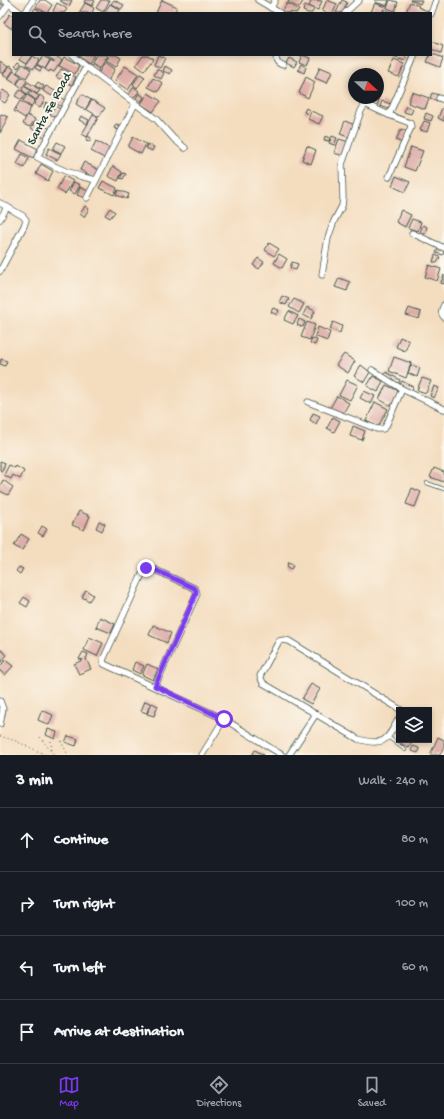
<!DOCTYPE html>
<meta charset="utf-8">
<style>
:root{--surface:#171b24;--page:#242831;--text:#f1f3f6;--muted:#9ea1a6;--line:#363941;--accent:#7c3aed}
body{margin:0;font-family:"Gochi Hand",sans-serif;background:var(--page);color:var(--text)}
.controls{position:absolute;right:12px;bottom:12px;display:grid;overflow:hidden;border-radius:0px;box-shadow:0 2px 6px #0003}
.controls button{width:36px;height:36px;display:grid;place-items:center;padding:0;border:0;border-bottom:1px solid var(--line);background:var(--surface);color:var(--text);font:20px sans-serif}
.compass{position:absolute;left:348px;top:68px;width:36px;height:36px;border-radius:50%;background:var(--surface);box-shadow:0 2px 6px #0003;rotate:111deg}
.stop{position:absolute;width:12px;height:12px;margin:-9px;border:3px solid #7c3aed;border-radius:50%;background:#fff}
.stop.end{background:#7c3aed;border-color:#fff;box-shadow:0 1px 4px #0008}
.list{margin:0;padding:0;list-style:none}
h2{display:flex;justify-content:space-between;align-items:center;height:52px;margin:0;padding:0 16px;font-size:17px}
h2 small{font-size:13px;font-weight:400;color:var(--muted)}
.list li{display:grid;grid-template-columns:26px 1fr auto;gap:12px;align-items:center;box-sizing:border-box;height:64px;padding:0 16px;border-top:1px solid var(--line)}
.list b{display:block;font-size:15px;white-space:nowrap}
.list em{font-size:13px;font-style:normal;color:var(--muted)}
.icon{flex:none;width:22px;height:22px;fill:none;stroke:currentColor;stroke-width:2;stroke-linecap:round;stroke-linejoin:round}
.map{position:relative;flex:none;width:444px;height:755px;overflow:hidden}
.search{position:absolute;background:var(--surface);box-shadow:0 2px 6px #0003;left:12px;right:12px;top:12px;height:44px;display:flex;align-items:center;gap:10px;box-sizing:border-box;padding:0 14px;border-radius:0px;color:var(--muted);font-size:15px}
.sheet{height:308px;background:var(--surface)}
nav{display:flex;justify-content:space-around;align-items:center;box-sizing:border-box;height:56px;border-top:1px solid var(--line);background:var(--surface);font-size:11px;color:var(--muted)}
nav a{display:grid;justify-items:center;gap:2px}
nav .on{color:var(--accent)}
.map>svg:first-child{display:block}
</style>
<div class="map">
<svg width="444" height="755" viewBox="0 0 444 755">
<rect width="100%" height="100%" fill="#fbf7ec"/>
<filter id="ink" filterUnits="userSpaceOnUse"><feTurbulence type="fractalNoise" baseFrequency=".025" numOctaves="2"/><feDisplacementMap in="SourceGraphic" scale="8" xChannelSelector="R" yChannelSelector="G"/><feConvolveMatrix kernelMatrix="1 2 1 2 8 2 1 2 1" color-interpolation-filters="sRGB"/></filter>
<filter id="wash" filterUnits="userSpaceOnUse"><feTurbulence type="fractalNoise" baseFrequency=".012" numOctaves="4" result="noise"/><feDisplacementMap in="SourceGraphic" scale="16" xChannelSelector="R" yChannelSelector="G"/><feGaussianBlur stdDeviation="0.9" result="paint"/><feColorMatrix in="noise" values="0 0 0 0 0 0 0 0 0 0 0 0 0 0 0 0 0 1.4 0 .05"/><feComposite in="paint" operator="in"/></filter>
<g filter="url(#wash)">
<rect width="100%" height="100%" fill="#f4ddbf"/>
<g id="blocks">
<!-- building -->
<g fill="#dfaca7">
<polygon points="40,0 45,0 52,5 47,13 36,7"/>
<polygon points="59,0 72,0 69,6"/>
<polygon points="85,0 93,0 95,1 92,6 84,2"/>
<polygon points="101,0 110,0 103,12 96,8"/>
<polygon points="114,0 124,5 121,9 111,4"/>
<polygon points="162,0 177,7 174,13 156,13"/>
<polygon points="289,0 302,0 303,1 299,8 288,2"/>
<polygon points="312,0 322,1 318,10 309,6"/>
<polygon points="327,0 337,4 333,13 328,13 322,11"/>
<polygon points="342,0 347,2 343,13 336,13"/>
<polygon points="376,0 389,0 387,6 375,2"/>
<polygon points="390,0 398,2 395,11 387,8"/>
<polygon points="410,0 422,0 420,4"/>
<polygon points="410,2 419,6 418,7 432,13 409,13 406,12"/>
<polygon points="0,3 6,7 0,14"/>
<polygon points="57,3 67,9 64,13 55,13 53,11"/>
<polygon points="85,3 94,8 92,13 79,13"/>
<polygon points="287,3 299,10 297,13 282,12"/>
<polygon points="375,3 385,7 382,13 371,12"/>
<polygon points="110,4 120,10 118,13 104,13"/>
<polygon points="305,5 314,9 312,13 308,13 303,11"/>
<polygon points="35,8 43,13 32,13"/>
<polygon points="384,9 394,13 383,13"/>
<polygon points="10,14 13,17 12,29 4,23"/>
<polygon points="431,41 443,46 441,53 431,49"/>
<polygon points="431,53 443,58 440,67 427,62"/>
<polygon points="23,55 32,55 27,63 20,59"/>
<polygon points="45,55 58,55 57,57 62,60 54,72 50,70 49,72 45,69 51,60 54,62 54,61"/>
<polygon points="79,55 94,55 89,64 78,57"/>
<polygon points="96,55 106,55 108,56 100,68 92,63"/>
<polygon points="110,55 116,55 121,58 116,67 106,61"/>
<polygon points="143,55 148,55 153,59 144,71 136,65"/>
<polygon points="158,55 165,58 160,68 154,65"/>
<polygon points="302,55 310,58 307,65 299,62"/>
<polygon points="393,55 407,55 405,61 393,57"/>
<polygon points="32,56 39,60 33,69 26,65"/>
<polygon points="43,56 50,60 45,69 37,64"/>
<polygon points="64,57 79,65 75,74 59,66"/>
<polygon points="289,58 297,62 294,67 286,63"/>
<polygon points="394,60 404,64 399,77 388,73"/>
<polygon points="0,61 8,67 3,74 0,72"/>
<polygon points="18,62 21,64 18,68 15,66"/>
<polygon points="105,62 115,69 108,81 98,74"/>
<polygon points="23,64 31,70 26,78 17,72"/>
<polygon points="91,64 99,69 97,73 89,68"/>
<polygon points="301,64 306,67 304,73 298,70"/>
<polygon points="37,65 42,68 40,71 35,68"/>
<polygon points="9,66 14,69 8,78 3,75"/>
<polygon points="125,66 138,74 128,90 115,81"/>
<polygon points="165,66 172,70 170,74 163,71"/>
<polygon points="320,67 332,72 327,83 315,78"/>
<polygon points="61,69 76,77 72,85 56,77"/>
<polygon points="157,69 164,73 161,79 154,75"/>
<polygon points="14,71 21,76 16,84 8,79"/>
<polygon points="140,74 145,77 137,88 133,84"/>
<polygon points="22,77 27,81 22,88 17,84"/>
<polygon points="306,77 315,82 308,98 299,93"/>
<polygon points="153,78 163,83 158,92 148,87"/>
<polygon points="28,82 40,90 37,94 25,86"/>
<polygon points="38,82 44,86 42,90 35,86"/>
<polygon points="24,86 30,90 27,94 22,90"/>
<polygon points="46,86 55,91 52,96 43,91"/>
<polygon points="134,87 139,91 133,99 128,95"/>
<polygon points="3,90 10,95 5,103 0,100 0,94"/>
<polygon points="20,90 26,94 22,100 15,96"/>
<polygon points="31,91 39,96 36,100 28,94"/>
<polygon points="412,92 429,98 425,109 408,103"/>
<polygon points="139,93 144,97 141,102 136,98"/>
<polygon points="148,93 161,101 153,112 141,104"/>
<polygon points="432,93 439,95 437,101 430,98"/>
<polygon points="82,94 91,100 85,110 76,104"/>
<polygon points="27,95 35,100 31,107 23,101"/>
<polygon points="40,95 45,99 40,108 34,104"/>
<polygon points="57,95 66,101 62,107 53,102"/>
<polygon points="373,98 379,100 377,107 371,105"/>
<polygon points="92,100 105,108 99,117 86,109"/>
<polygon points="20,101 31,108 25,118 14,111"/>
<polygon points="382,101 391,104 389,109 380,106"/>
<polygon points="46,102 53,106 51,111 44,108"/>
<polygon points="55,106 62,110 57,118 50,114"/>
<polygon points="406,106 413,109 411,114 404,112"/>
<polygon points="306,108 309,110 307,114 304,112"/>
<polygon points="442,108 444,109 444,121 438,118"/>
<polygon points="311,111 323,116 319,124 308,119"/>
<polygon points="426,113 433,116 431,121 424,119"/>
<polygon points="1,114 8,117 0,133 0,116"/>
<polygon points="27,115 35,119 30,127 23,124"/>
<polygon points="93,115 98,118 87,137 82,134"/>
<polygon points="81,116 89,120 87,124 79,120"/>
<polygon points="36,120 50,129 45,138 31,128"/>
<polygon points="345,121 355,125 351,138 340,134"/>
<polygon points="424,121 430,123 427,132 420,130"/>
<polygon points="116,124 123,127 121,131 114,128"/>
<polygon points="401,129 407,131 402,143 396,140"/>
<polygon points="88,136 91,138 90,141 86,140"/>
<polygon points="325,136 330,138 329,141 324,140"/>
<polygon points="332,136 337,138 334,145 329,143"/>
<polygon points="133,137 146,144 141,154 128,147"/>
<polygon points="339,139 349,142 344,156 334,153"/>
<polygon points="21,140 38,149 33,158 16,149"/>
<polygon points="96,141 111,149 106,159 91,151"/>
<polygon points="57,142 65,146 61,153 53,149"/>
<polygon points="147,144 154,147 152,151 146,148"/>
<polygon points="307,146 316,150 311,164 302,160"/>
<polygon points="411,147 423,151 415,171 404,167"/>
<polygon points="49,148 61,154 57,160 46,154"/>
<polygon points="22,154 29,158 24,168 17,164"/>
<polygon points="84,162 99,170 95,178 80,170"/>
<polygon points="41,164 53,171 48,181 36,174"/>
<polygon points="113,166 122,172 118,181 108,176"/>
<polygon points="123,173 126,174 123,179 120,178"/>
<polygon points="64,176 73,181 65,194 57,189"/>
<polygon points="396,176 410,182 405,192 392,186"/>
<polygon points="103,181 117,188 114,195 99,188"/>
<polygon points="74,182 80,185 75,194 69,191"/>
<polygon points="80,187 88,191 85,198 77,195"/>
<polygon points="118,190 129,194 127,199 116,195"/>
<polygon points="85,206 89,209 84,217 80,214"/>
<polygon points="110,208 115,212 110,218 105,215"/>
<polygon points="401,210 411,215 405,227 396,222"/>
<polygon points="412,219 421,222 418,231 408,228"/>
<polygon points="423,225 427,227 425,234 420,232"/>
<polygon points="269,243 279,249 274,256 265,250"/>
<polygon points="438,249 444,251 443,255 436,253"/>
<polygon points="279,254 287,259 282,268 274,263"/>
<polygon points="435,255 440,257 437,263 433,262"/>
<polygon points="258,258 264,262 259,269 253,265"/>
<polygon points="292,262 298,264 296,270 290,268"/>
<polygon points="429,265 441,269 437,281 425,277"/>
<polygon points="444,275 444,284 441,283"/>
<polygon points="339,278 350,282 347,291 335,287"/>
<polygon points="282,296 289,299 286,305 279,302"/>
<polygon points="294,299 304,304 299,313 289,307"/>
<polygon points="307,307 315,311 311,319 303,315"/>
<polygon points="273,308 279,310 277,315 271,312"/>
<polygon points="409,308 421,312 419,319 406,315"/>
<polygon points="289,311 298,316 293,324 284,320"/>
<polygon points="299,319 305,322 303,327 297,325"/>
<polygon points="307,322 315,325 310,340 301,337"/>
<polygon points="333,322 342,326 340,333 330,329"/>
<polygon points="318,327 330,332 327,341 315,336"/>
<polygon points="400,337 409,341 405,351 396,347"/>
<polygon points="312,338 317,340 315,345 310,343"/>
<polygon points="344,354 355,361 348,373 336,365"/>
<polygon points="394,357 411,363 406,378 389,371"/>
<polygon points="1,359 7,361 5,366 0,364"/>
<polygon points="361,365 370,372 364,382 354,376"/>
<polygon points="411,365 420,368 417,377 408,373"/>
<polygon points="386,372 400,380 398,385 383,377"/>
<polygon points="373,376 383,381 378,392 367,386"/>
<polygon points="422,378 431,381 426,393 417,390"/>
<polygon points="347,380 358,385 350,400 339,395"/>
<polygon points="402,381 413,387 411,392 399,386"/>
<polygon points="386,385 399,391 391,406 379,399"/>
<polygon points="434,386 439,388 434,398 430,396"/>
<polygon points="364,391 375,396 371,404 360,398"/>
<polygon points="337,396 349,403 342,415 330,408"/>
<polygon points="375,402 388,409 378,427 366,421"/>
<polygon points="313,413 320,416 316,424 310,420"/>
<polygon points="333,417 340,421 334,432 327,428"/>
<polygon points="353,426 365,431 362,440 350,436"/>
<polygon points="0,461 5,463 2,471 0,470"/>
<polygon points="9,465 15,468 16,466 24,471 20,479 13,475 11,479 4,475"/>
<polygon points="434,468 444,472 444,482 430,477"/>
<polygon points="3,480 13,487 8,495 0,491 0,486"/>
<polygon points="412,488 421,492 415,507 406,504"/>
<polygon points="79,511 90,516 84,530 72,525"/>
<polygon points="99,521 105,524 102,531 96,528"/>
<polygon points="42,526 47,529 43,536 38,533"/>
<polygon points="21,534 29,539 22,550 14,546"/>
<polygon points="289,562 294,565 291,569 287,566"/>
<polygon points="19,567 23,569 20,574 16,571"/>
<polygon points="86,590 93,595 89,601 82,597"/>
<polygon points="24,597 30,601 27,607 20,603"/>
<polygon points="100,617 115,624 111,633 96,627"/>
<polygon points="153,625 171,633 167,643 149,635"/>
<polygon points="89,637 103,643 97,656 84,650"/>
<polygon points="0,649 7,655 0,663"/>
<polygon points="83,652 88,654 86,659 91,669 79,674 74,664 83,660 79,659"/>
<polygon points="5,660 13,666 5,675 0,671 0,667"/>
<polygon points="135,662 144,666 140,674 132,670"/>
<polygon points="147,664 158,669 153,680 142,675"/>
<polygon points="311,684 320,689 311,704 302,699"/>
<polygon points="145,701 150,703 147,713 141,711"/>
<polygon points="152,703 158,706 154,716 147,714"/>
<polygon points="42,710 53,715 49,725 38,720"/>
<polygon points="48,729 57,732 55,739 46,735"/>
<polygon points="68,736 78,739 76,746 65,742"/>
<polygon points="438,737 444,740 444,746 440,755 430,755"/>
<polygon points="403,740 413,740 409,748 401,744"/>
<polygon points="413,746 419,748 418,753 411,751"/>
<polygon points="255,750 264,755 252,755"/>
</g>
</g>
</g>
<g filter="url(#ink)">
<use href="#blocks" fill-opacity="0" stroke="#3f5549" stroke-width="1"/>
<g fill="none" stroke-linecap="round" stroke-linejoin="round">
<defs>
<g id="lane">
<polyline points="427,483 444,489"/>
<polyline points="388,737 405,750"/>
</g>
<g id="street">
<polyline points="4,0 21,13"/>
<polyline points="258,0 280,13"/>
<polyline points="271,8 275,0"/>
<polyline points="25,13 33,0"/>
<polyline points="345,13 359,0"/>
<polyline points="431,14 436,0"/>
<polyline points="0,16 9,4"/>
<path d="M72,55l14,12 -49,90c20,11 37,19 59,23"/>
<path d="M276,55c0,6 1,8 7,10"/>
<polyline points="86,67 156,119 174,139 185,148"/>
<polyline points="439,98 444,100"/>
<polyline points="389,177 411,127 410,123 389,115"/>
<polyline points="87,198 135,104"/>
<polyline points="0,203 23,216 26,220 24,226 0,271"/>
<polyline points="0,219 7,207"/>
<polyline points="412,233 444,248"/>
<polyline points="322,275 328,238 334,221 342,206 343,198 342,164 361,111 364,106 367,105 389,115 415,55"/>
<path d="M444,305c-2,4 -4,8 0,12"/>
<polyline points="372,370 402,389 444,409"/>
<polyline points="308,402 377,429 383,429 386,426 402,389"/>
<polyline points="155,686 197,594 196,590 194,588 149,567 144,570 103,660 104,664 224,719 282,755"/>
<polyline points="0,701 3,709 0,724"/>
<path d="M399,718c-12,22 -14,29 -41,21l-95,-56 -3,-7 19,-35 5,-1 5,1 112,69"/>
<polyline points="202,755 224,719"/>
<polyline points="289,755 316,714"/>
</g>
</defs>
<!-- lane casing -->
<use href="#lane" stroke="#3f5549" stroke-width="4"/>
<!-- street casing -->
<use href="#street" stroke="#3f5549" stroke-width="7"/>
<!-- path -->
<g stroke="#3f5549" stroke-width="1" stroke-dasharray="1 3" stroke-linecap="butt">
<polyline points="0,736 16,741 46,755"/>
<polyline points="40,737 54,755"/>
<polyline points="51,741 52,752"/>
<polyline points="61,741 68,755"/>
</g>
<!-- lane -->
<use href="#lane" stroke="#fff" stroke-width="2.5"/>
<!-- street -->
<use href="#street" stroke="#fff" stroke-width="5.5"/>
</g>
</g>
<g fill="none" stroke-linecap="round" stroke-linejoin="round" filter="url(#ink)">
<!-- route -->
<polyline stroke="#7c3aed" stroke-width="5" points="146,568 149,567 194,588 196,590 196,594 155,686 224,719"/>
</g>
<g text-anchor="middle" dominant-baseline="central" stroke-width="4" stroke-linejoin="round" paint-order="stroke">
<!-- street labels -->
<g font-size="13" fill="#1f3d34" stroke="#fbf7ec">
<text transform="translate(50 109) rotate(-62)">Santa Fe Road</text>
</g>
</g>
</svg>
<div class="controls">
<button><svg class="icon" aria-label="layers" viewBox="0 0 24 24"><path d="M12 4l9 5-9 5-9-5zM3 14l9 5 9-5"/></svg></button>
</div>
<svg class="compass" viewBox="-18 -18 36 36"><path d="M0-13l5 13h-10z" fill="#e53935"/><path d="M0 13l5-13h-10z" fill="#9ea1a6"/></svg>
<div class="stop" style="left:224px;top:719px"></div>
<div class="stop end" style="left:146px;top:568px"></div>
<div class="search"><svg class="icon" aria-label="search" viewBox="0 0 24 24"><circle cx="10" cy="10" r="6"/><path d="M15 15l6 6"/></svg>Search here</div>
</div>
<section class="sheet">
<h2>3 min<small>Walk · 240 m</small></h2>
<ul class="list">
<li><svg class="icon" aria-label="ahead" viewBox="0 0 24 24"><path d="M12 20V5M6 11l6-6 6 6"/></svg><div><b>Continue</b></div><em>80 m</em></li>
<li><svg class="icon" aria-label="right" viewBox="0 0 24 24"><path d="M7 20v-9h11M14 6l5 5-5 5"/></svg><div><b>Turn right</b></div><em>100 m</em></li>
<li><svg class="icon" aria-label="left" viewBox="0 0 24 24"><path d="M17 20v-9H6M10 6l-5 5 5 5"/></svg><div><b>Turn left</b></div><em>60 m</em></li>
<li><svg class="icon" aria-label="arrive" viewBox="0 0 24 24"><path d="M6 21V4h12l-3 4 3 4H6"/></svg><div><b>Arrive at destination</b></div></li>
</ul>
</section>
<nav>
<a class="on"><svg class="icon" aria-label="map" viewBox="0 0 24 24"><path d="M3 6l6-2 6 2 6-2v14l-6 2-6-2-6 2zM9 4v14M15 6v14"/></svg>Map</a>
<a><svg class="icon" aria-label="directions" viewBox="0 0 24 24"><path d="M12 3l9 9-9 9-9-9zM9 14v-3h6M13 9l2 2-2 2"/></svg>Directions</a>
<a><svg class="icon" aria-label="saved" viewBox="0 0 24 24"><path d="M7 4h10v16l-5-4-5 4z"/></svg>Saved</a>
</nav>
